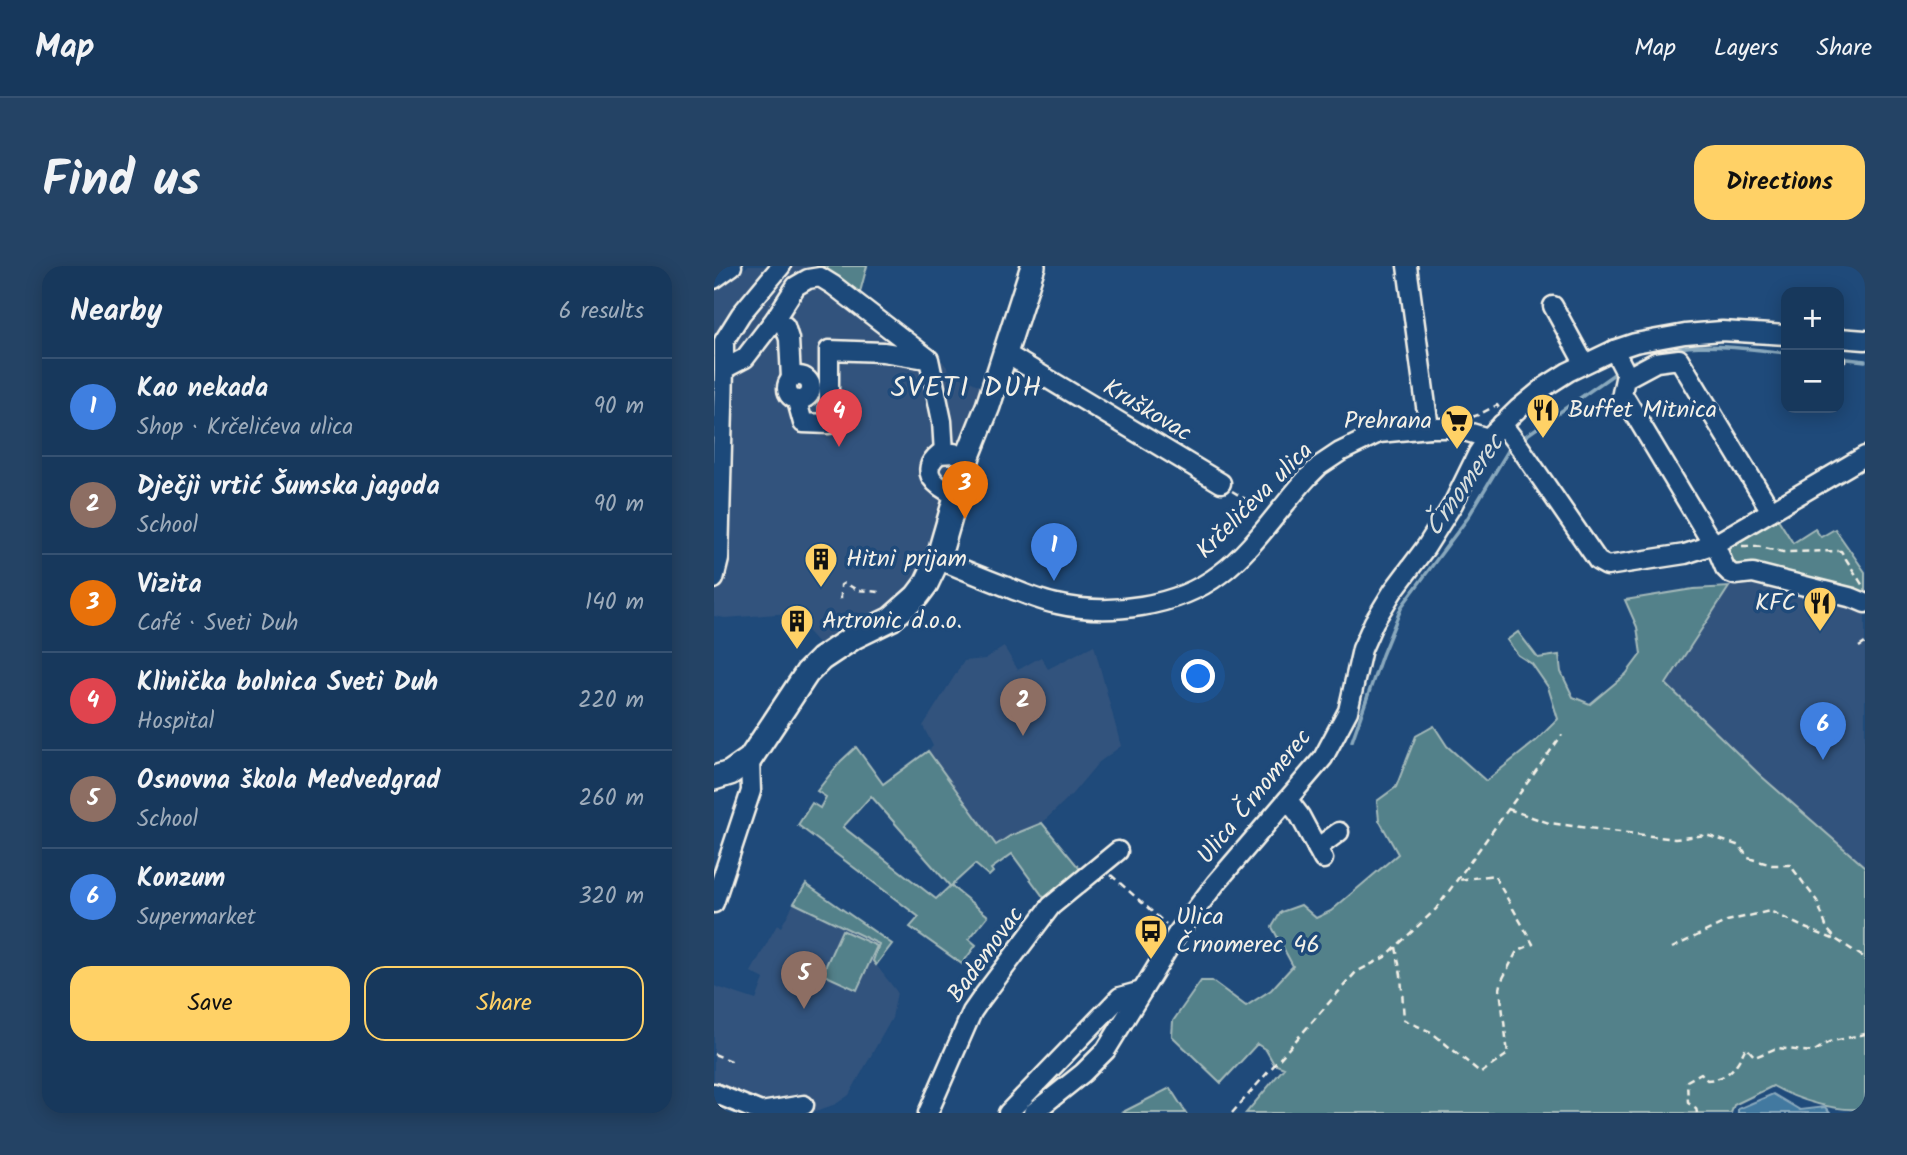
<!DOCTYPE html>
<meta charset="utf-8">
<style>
:root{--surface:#17385c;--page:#244365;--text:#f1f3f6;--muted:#9eacbb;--line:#365272;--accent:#ffd166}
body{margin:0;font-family:Kalam,sans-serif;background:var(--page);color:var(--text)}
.controls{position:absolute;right:21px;top:21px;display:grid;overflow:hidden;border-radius:14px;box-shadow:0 4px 18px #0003}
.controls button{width:63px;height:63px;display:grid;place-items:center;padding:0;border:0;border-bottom:2px solid var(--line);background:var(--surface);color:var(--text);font:35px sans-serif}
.you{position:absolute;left:485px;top:411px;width:24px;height:24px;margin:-18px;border:5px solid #fff;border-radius:50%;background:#1a73e8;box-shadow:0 0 0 10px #1a73e833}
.badge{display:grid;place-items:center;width:46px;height:46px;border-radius:50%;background:var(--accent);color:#fff;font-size:23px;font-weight:700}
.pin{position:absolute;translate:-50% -58px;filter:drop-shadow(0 2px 4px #0008)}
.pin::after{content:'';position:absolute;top:37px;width:24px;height:21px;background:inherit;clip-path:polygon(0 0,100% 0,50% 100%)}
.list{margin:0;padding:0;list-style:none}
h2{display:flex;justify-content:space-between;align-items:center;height:91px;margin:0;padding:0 28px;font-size:30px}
h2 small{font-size:23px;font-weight:400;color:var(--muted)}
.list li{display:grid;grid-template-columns:46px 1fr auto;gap:21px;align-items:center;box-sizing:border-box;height:98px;padding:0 28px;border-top:2px solid var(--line)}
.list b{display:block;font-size:26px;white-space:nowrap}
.list p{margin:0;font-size:23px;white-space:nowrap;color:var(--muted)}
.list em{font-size:23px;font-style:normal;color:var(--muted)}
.actions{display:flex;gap:14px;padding:21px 28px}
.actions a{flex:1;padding:16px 0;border:2px solid var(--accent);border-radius:21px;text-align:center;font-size:24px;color:var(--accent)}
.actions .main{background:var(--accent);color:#111}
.map{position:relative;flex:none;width:1151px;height:847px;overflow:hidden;border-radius:21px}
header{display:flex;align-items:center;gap:42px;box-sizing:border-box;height:98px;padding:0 35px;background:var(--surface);border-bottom:2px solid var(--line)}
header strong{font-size:33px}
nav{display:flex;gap:38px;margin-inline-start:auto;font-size:24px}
.intro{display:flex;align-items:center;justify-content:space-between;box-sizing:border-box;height:168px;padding:0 42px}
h1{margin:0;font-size:49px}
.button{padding:18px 32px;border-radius:21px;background:var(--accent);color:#111;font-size:24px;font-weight:700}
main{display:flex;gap:42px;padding:0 42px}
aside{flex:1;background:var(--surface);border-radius:21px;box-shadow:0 4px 18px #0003}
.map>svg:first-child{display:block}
</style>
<header>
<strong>Map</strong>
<nav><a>Map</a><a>Layers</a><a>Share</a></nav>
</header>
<div class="intro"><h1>Find us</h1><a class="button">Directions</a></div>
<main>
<aside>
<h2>Nearby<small>6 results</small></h2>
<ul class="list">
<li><span class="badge" style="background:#3f7fe0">1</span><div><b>Kao nekada</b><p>Shop · Krčelićeva ulica</p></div><em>90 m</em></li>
<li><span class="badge" style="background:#8d6e63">2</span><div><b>Dječji vrtić Šumska jagoda</b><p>School</p></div><em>90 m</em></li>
<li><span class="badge" style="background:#e8710a">3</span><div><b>Vizita</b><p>Café · Sveti Duh</p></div><em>140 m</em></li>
<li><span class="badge" style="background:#e0444e">4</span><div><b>Klinička bolnica Sveti Duh</b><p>Hospital</p></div><em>220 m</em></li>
<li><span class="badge" style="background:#8d6e63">5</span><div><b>Osnovna škola Medvedgrad</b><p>School</p></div><em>260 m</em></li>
<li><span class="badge" style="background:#3f7fe0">6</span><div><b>Konzum</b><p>Supermarket</p></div><em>320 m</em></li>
</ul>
<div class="actions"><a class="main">Save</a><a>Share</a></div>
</aside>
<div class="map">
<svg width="1151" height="847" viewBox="0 0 1151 847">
<rect width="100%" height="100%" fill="#1f4a7a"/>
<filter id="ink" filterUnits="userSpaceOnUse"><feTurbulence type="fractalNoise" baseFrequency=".0143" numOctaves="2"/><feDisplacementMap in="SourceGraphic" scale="14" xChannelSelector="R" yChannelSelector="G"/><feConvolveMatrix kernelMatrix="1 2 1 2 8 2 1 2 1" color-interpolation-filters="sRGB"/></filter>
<g filter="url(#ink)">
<!-- built -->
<g fill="#32537d">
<polygon points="34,0 100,0 228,95 237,106 268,121 209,300 201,315 184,336 107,380 77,347 11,352 0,350 0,25"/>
<polygon points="1016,309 1151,331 1151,601 1047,510 952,418 1015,321"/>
<polygon points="380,379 407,480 384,497 358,528 328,557 296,570 282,579 214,485 219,480 209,460 250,395 271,393 290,381 304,404 327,391 334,403"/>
<polygon points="80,637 165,678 159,695 183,726 178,752 135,829 122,838 102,845 77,847 16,846 0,843 0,720 42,734 50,713 37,706 63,659 67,661"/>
</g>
<!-- green -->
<g fill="#53818a" stroke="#a4b9b9" stroke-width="2" fill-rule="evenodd">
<polygon points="104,0 153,0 145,30"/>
<path d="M1064,253l15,24 22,-14 6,8 14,-8 30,43v22l-134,-30c-3,-6 -5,-12 -1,-19z"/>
<path d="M1015,321l-63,97 95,92 104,91v241c-26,5 -68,-8 -92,-22l-39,19 -3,8h-485l38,-45 -10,-4 -8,-14 -9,-6 -36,39 -49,-47 1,-15 28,-40h11l34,25 25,-16 22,-24 -21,-39 9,-15 20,-7 15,13 15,-7 67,-57 -19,-34 -2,-19 19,-14 20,-51 18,-10 13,20 39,35 51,-41 21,-21 -10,-32 -16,-23 -14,-9 -11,-15 11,-8 20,26 21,-3 2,17 12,25 17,7 36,-30 15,-20 -4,-27 -12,-27 68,-11z"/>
<path d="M142,481l27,37 45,-33 68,94 14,-9 32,-13 42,51 -37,28 -35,-48 -21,15 2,3 -4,4 -14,-12 -24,22 37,30 -19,23 7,6 -14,19 -52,-37 9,-10 -121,-92 14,-22 8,5 6,-11 -9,-6 24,-30zM157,530l79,90 -14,13 -93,-72z"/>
<polygon points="92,618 178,678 162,699 159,695 165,678 80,637"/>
<polygon points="128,664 163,680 143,724 108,708"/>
<polygon points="456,822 472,847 407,847"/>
</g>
<!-- water -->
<polygon fill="#4379a0" stroke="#8aa9bd" stroke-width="2" points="1059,828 1086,844 1111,841 1116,847 1024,847 1024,843"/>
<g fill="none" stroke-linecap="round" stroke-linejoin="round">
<!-- stream -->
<g stroke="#8aa9bd" stroke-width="3.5">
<polyline points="1125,92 1151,95"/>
<path d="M915,98c50,-27 104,-17 157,-11"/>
<polyline points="806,174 906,104"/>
<polyline points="638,475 668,389 688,340 753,253 797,180"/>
</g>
<defs>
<g id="minor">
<polyline points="693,0 715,162"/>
<polyline points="0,13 18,0"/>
<polyline points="839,40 870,97"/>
<polyline points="61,53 71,60 75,73 77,112"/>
<polyline points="1125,72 1151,74"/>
<polyline points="900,84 914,111 911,113 908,127 992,267 1001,278 1011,302 1016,307 1021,309 1039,307 1139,332 1151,337"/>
<polyline points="291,87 507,217"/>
<polyline points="10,103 10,75 27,48 67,0"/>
<circle cx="85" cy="122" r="12"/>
<polyline points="914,111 942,96 965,93 1057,245"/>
<polyline points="83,135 89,157 115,158 115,84 169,86 213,93"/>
<polyline points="788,158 807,183 884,295 893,300 971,288 1001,278 1151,190"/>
<path d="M240,187l-15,1c-22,18 -2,33 16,41"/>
<path d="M224,293c23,10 46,19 69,28 16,6 33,14 50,17 52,12 120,3 163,-30 34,-25 60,-67 89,-98l10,-10 21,-14 39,-19 50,-5h25l34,10"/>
<polyline points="0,313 5,293 10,103 31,92 61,53 82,20 94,13 106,11 119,19 215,93 228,155 230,187"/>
<polyline points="574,534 586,550 609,593"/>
<polyline points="603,582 625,566"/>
<polyline points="0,637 37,525 36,493"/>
<polyline points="0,827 47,846 90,839"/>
<polyline points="214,847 258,746 267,733 337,640 404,585"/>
<polyline points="294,847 406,731 428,725"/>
<polyline points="319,847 369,807 392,784 463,668 502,617 609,492 634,445 648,383 660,356 679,325 712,281 739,238 764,187 774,172 804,143 832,120 854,106 900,84 921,77 971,68 1008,65 1072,69"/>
</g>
<polyline id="major" points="0,512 16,507 36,493 93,407 107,393 140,371 177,353 203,330 212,318 224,293 254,190 274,140 319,0"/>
</defs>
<!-- minor casing -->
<use href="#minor" stroke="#f4f1e8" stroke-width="23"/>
<!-- major casing -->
<use href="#major" stroke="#f4f1e8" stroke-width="28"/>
<!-- path -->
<g stroke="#f4f1e8" stroke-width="2.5" stroke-dasharray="7 5" stroke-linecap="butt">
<polyline points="1131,97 1131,86"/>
<polyline points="758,151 764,149 783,139 785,142"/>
<polyline points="518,225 548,243"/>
<polyline points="1028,280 1042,280 1069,286 1127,285 1149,320"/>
<polyline points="125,332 127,332 127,319 131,317 143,324 165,326"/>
<polyline points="1145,381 1151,377"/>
<polyline points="794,543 835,557 961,573 992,569 1026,580 1034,592 1058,599 1076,599 1103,635 1113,663 1123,674 1151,692"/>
<polyline points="397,609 452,658"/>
<polyline points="682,681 687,709 690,754 717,766 767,807 794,788 786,723 788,714 803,685 819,678 780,609 745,614"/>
<polyline points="958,682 1013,655 1056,645 1091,662 1119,673"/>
<polyline points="0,788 20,796"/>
<polyline points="518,847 642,706 671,691 722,643 848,469"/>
<path d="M983,847l-1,-5 -8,-5 -1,-22 14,-8 6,7c23,-1 30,-15 39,-33l9,10 22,-9 36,4 16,-10 36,-8"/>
</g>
<!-- minor -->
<use href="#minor" stroke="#1f4a7a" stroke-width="18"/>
<!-- major -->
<use href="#major" stroke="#1f4a7a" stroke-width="23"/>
</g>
</g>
<!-- icons -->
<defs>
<symbol id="restaurant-pin" viewBox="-11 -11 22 30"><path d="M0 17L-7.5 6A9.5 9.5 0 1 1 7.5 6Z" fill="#ffd166" stroke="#1f4a7a"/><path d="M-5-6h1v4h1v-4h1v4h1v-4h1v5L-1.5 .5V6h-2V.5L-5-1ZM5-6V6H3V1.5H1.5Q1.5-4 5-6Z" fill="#111"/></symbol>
<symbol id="supermarket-pin" viewBox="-11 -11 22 30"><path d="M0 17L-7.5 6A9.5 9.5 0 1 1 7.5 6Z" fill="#ffd166" stroke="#1f4a7a"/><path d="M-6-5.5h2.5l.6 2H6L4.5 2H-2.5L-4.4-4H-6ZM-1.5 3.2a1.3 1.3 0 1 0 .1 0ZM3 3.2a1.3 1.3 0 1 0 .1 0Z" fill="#111"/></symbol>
<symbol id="building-pin" viewBox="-11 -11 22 30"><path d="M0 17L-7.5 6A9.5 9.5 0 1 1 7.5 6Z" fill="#ffd166" stroke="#1f4a7a"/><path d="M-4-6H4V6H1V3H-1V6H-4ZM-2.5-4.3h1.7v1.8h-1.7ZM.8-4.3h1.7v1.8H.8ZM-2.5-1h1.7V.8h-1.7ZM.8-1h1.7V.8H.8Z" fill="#111"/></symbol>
<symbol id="bus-pin" viewBox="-11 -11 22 30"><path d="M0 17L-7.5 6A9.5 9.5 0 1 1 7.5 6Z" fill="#ffd166" stroke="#1f4a7a"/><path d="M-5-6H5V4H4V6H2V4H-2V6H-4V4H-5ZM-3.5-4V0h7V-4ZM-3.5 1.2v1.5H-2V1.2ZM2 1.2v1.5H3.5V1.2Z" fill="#111"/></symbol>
</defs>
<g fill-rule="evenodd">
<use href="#restaurant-pin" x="810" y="125" width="38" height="52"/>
<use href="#supermarket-pin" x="724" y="136" width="38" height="52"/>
<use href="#building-pin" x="88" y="274" width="38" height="52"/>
<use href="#restaurant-pin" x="1087" y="318" width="38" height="52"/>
<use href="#building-pin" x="64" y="336" width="38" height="52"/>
<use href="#bus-pin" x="418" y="646" width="38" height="52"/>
</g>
<g text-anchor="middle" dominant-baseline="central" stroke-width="7" stroke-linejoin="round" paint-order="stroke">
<!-- poi labels -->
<g font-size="24" fill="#f4f1e8" stroke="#1f4a7a" text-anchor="start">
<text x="854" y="144">Buffet Mitnica</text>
<text x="718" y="155" text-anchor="end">Prehrana</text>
<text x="132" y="293">Hitni prijam</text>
<text x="1082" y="337" text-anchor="end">KFC</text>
<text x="108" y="355">Artronic d.o.o.</text>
<text x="462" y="651">Ulica<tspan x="462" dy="28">Črnomerec 46</tspan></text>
</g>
<!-- street labels -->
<g font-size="24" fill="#f4f1e8" stroke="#1f4a7a">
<text transform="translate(433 145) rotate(31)">Kruškovac</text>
<text transform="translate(541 235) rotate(-45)">Krčelićeva ulica</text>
<text transform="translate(541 531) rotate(-51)">Ulica Črnomerec</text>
<text transform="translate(272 689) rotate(-54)">Bademovac</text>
</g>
<!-- water labels -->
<g font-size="26" font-style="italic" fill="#d9dfdd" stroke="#1f4a7a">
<text transform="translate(751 220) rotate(-55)">Črnomerec</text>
</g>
<!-- quarter labels -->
<g font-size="28" letter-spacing="2" fill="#f4f1e8" stroke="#1f4a7a">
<text x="253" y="122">SVETI DUH</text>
</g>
</g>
</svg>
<div class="controls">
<button>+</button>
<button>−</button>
</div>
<div class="you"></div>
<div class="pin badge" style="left:340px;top:315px;background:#3f7fe0">1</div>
<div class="pin badge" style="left:309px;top:470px;background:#8d6e63">2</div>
<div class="pin badge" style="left:251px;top:253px;background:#e8710a">3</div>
<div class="pin badge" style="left:125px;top:181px;background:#e0444e">4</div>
<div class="pin badge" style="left:90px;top:743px;background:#8d6e63">5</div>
<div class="pin badge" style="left:1109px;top:494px;background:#3f7fe0">6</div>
</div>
</main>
